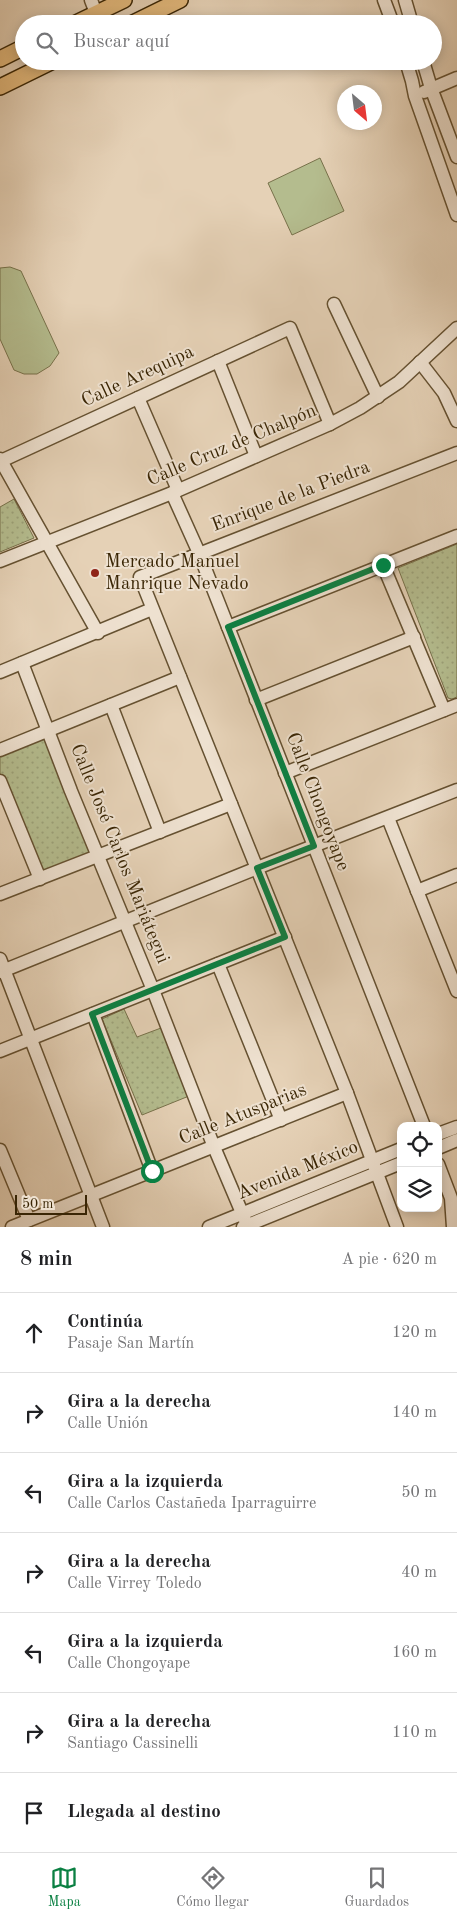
<!DOCTYPE html>
<html lang="es">
<meta charset="utf-8">
<style>
:root{--surface:#fff;--page:#f6f6f6;--text:#202124;--muted:#757577;--line:#e0e0e0;--accent:#0b8043}
body{margin:0;font-family:"Old Standard TT",serif;background:var(--page);color:var(--text)}
.controls{position:absolute;right:15px;bottom:15px;display:grid;overflow:hidden;border-radius:10px;box-shadow:0 2px 12px #0003}
.controls button{width:45px;height:45px;display:grid;place-items:center;padding:0;border:0;border-bottom:1px solid var(--line);background:var(--surface);color:var(--text);font:25px sans-serif}
.compass{position:absolute;left:337px;top:85px;width:45px;height:45px;border-radius:50%;background:var(--surface);box-shadow:0 2px 12px #0003;rotate:152deg}
.scale{position:absolute;left:15px;bottom:12px;width:72px;box-sizing:border-box;padding-left:5px;border:2px solid #3a2605;border-top:0;font-size:14px;line-height:18px;white-space:nowrap;color:#3a2605;-webkit-text-stroke:4px #eee1d0;paint-order:stroke}
.stop{position:absolute;width:15px;height:15px;margin:-11px;border:4px solid #0b8043;border-radius:50%;background:#fff}
.stop.end{background:#0b8043;border-color:#fff;box-shadow:0 1px 5px #0008}
.list{margin:0;padding:0;list-style:none}
h2{display:flex;justify-content:space-between;align-items:center;height:65px;margin:0;padding:0 20px;font-size:21px}
h2 small{font-size:16px;font-weight:400;color:var(--muted)}
.list li{display:grid;grid-template-columns:32px 1fr auto;gap:15px;align-items:center;box-sizing:border-box;height:80px;padding:0 20px;border-top:1px solid var(--line)}
.list b{display:block;font-size:19px;white-space:nowrap}
.list p{margin:0;font-size:16px;white-space:nowrap;color:var(--muted)}
.list em{font-size:16px;font-style:normal;color:var(--muted)}
.icon{flex:none;width:28px;height:28px;fill:none;stroke:currentColor;stroke-width:2;stroke-linecap:round;stroke-linejoin:round}
.map{position:relative;flex:none;width:457px;height:1227px;overflow:hidden}
.search{position:absolute;background:var(--surface);box-shadow:0 2px 12px #0003;left:15px;right:15px;top:15px;height:55px;display:flex;align-items:center;gap:12px;box-sizing:border-box;padding:0 18px;border-radius:28px;color:var(--muted);font-size:19px}
.sheet{height:625px;background:var(--surface)}
nav{display:flex;justify-content:space-around;align-items:center;box-sizing:border-box;height:70px;border-top:1px solid var(--line);background:var(--surface);font-size:14px;color:var(--muted)}
nav a{display:grid;justify-items:center;gap:2px}
nav .on{color:var(--accent)}
.map>svg:first-child{display:block}
</style>
<div class="map">
<svg width="457" height="1227" viewBox="0 0 457 1227">
<defs>
<pattern id="park-dots" width="8" height="8" patternUnits="userSpaceOnUse" patternTransform="scale(1.25)"><rect width="8" height="8" fill="#b4bc8e"/><path d="M2 2h.1M6 6h.1" fill="none" stroke="#9ca179" stroke-width="1.8" stroke-linecap="round"/></pattern>
</defs>
<rect width="100%" height="100%" fill="#e5d1b6"/>
<filter id="stains"><feTurbulence type="fractalNoise" baseFrequency=".004" numOctaves="4"/><feColorMatrix values="0 0 0 0 .2 0 0 0 0 .09 0 0 0 0 .02 0 0 0 .5 -.17"/></filter>
<radialGradient id="worn" r=".72"><stop offset=".6" stop-color="#630" stop-opacity="0"/><stop offset="1" stop-color="#630" stop-opacity=".3"/></radialGradient>
<!-- grass -->
<g fill="#b4bc8e" stroke="#77714a">
<polygon points="320,158 344,211 292,235 268,183"/>
<polygon points="10,267 21,271 59,353 50,366 37,374 24,374 14,370 0,339 0,268"/>
</g>
<!-- park -->
<g fill="url(#park-dots)" stroke="#77714a">
<polygon points="14,499 34,538 0,552 0,507"/>
<polygon points="457,544 457,697 452,699 448,698 398,568"/>
<polygon points="46,736 92,854 40,875 0,776 0,755"/>
<polygon points="124,1009 137,1037 161,1028 189,1096 142,1115 102,1019"/>
</g>
<g fill="none" stroke-linecap="round" stroke-linejoin="round">
<defs>
<g id="minor">
<polyline points="91,0 96,13"/>
<polyline points="384,0 393,24"/>
<polyline points="405,0 412,24"/>
<polyline points="406,61 412,81 415,96 457,215"/>
<polyline points="423,61 431,88 457,157"/>
<polyline points="424,92 457,78"/>
<polyline points="334,304 378,397"/>
<polyline points="218,361 256,456"/>
<polyline points="420,362 444,393 457,421"/>
<polyline points="138,398 178,490"/>
<polyline points="0,459 98,633"/>
<polyline points="1,461 290,328 330,424"/>
<polyline points="172,493 199,553 424,1126"/>
<polyline points="0,561 172,493 330,424 360,408 399,382 457,328"/>
<polyline points="383,565 444,710"/>
<polyline points="228,627 457,536"/>
<polyline points="22,663 71,791 153,990 214,1147 248,1227"/>
<polyline points="0,672 152,609"/>
<polyline points="256,700 414,637"/>
<polyline points="111,705 160,832"/>
<polyline points="0,750 180,677"/>
<polyline points="285,773 457,705"/>
<polyline points="0,781 40,879"/>
<polyline points="388,818 457,991"/>
<polyline points="417,891 457,875"/>
<polyline points="0,894 231,804"/>
<polyline points="0,959 103,1227"/>
<polyline points="218,964 281,1120"/>
<polyline points="0,972 257,868 457,790"/>
<polyline points="93,1014 152,1171"/>
<polyline points="0,1051 285,937"/>
<polyline points="438,1134 457,1127"/>
<polyline points="438,1148 457,1140"/>
<polyline points="0,1150 29,1220"/>
<polyline points="438,1164 451,1198 453,1227"/>
<polyline points="12,1227 347,1093"/>
<polyline points="209,1227 401,1149"/>
<polyline points="243,1227 401,1163"/>
<polyline points="397,1227 347,1093 140,577 457,453"/>
</g>
<g id="major">
<polyline points="74,24 124,0"/>
<polyline points="131,24 180,0"/>
<polyline points="0,59 24,47"/>
<polyline points="0,87 53,61"/>
</g>
</defs>
<!-- minor casing -->
<use href="#minor" stroke="#655131" stroke-width="15"/>
<!-- major casing -->
<use href="#major" stroke="#3a2605" stroke-width="18"/>
<!-- minor -->
<use href="#minor" stroke="#eee1d0" stroke-width="12"/>
<!-- major -->
<use href="#major" stroke="#e2b87b" stroke-width="15"/>
</g>
<g fill="none" stroke-linecap="round" stroke-linejoin="round">
<!-- route -->
<polyline stroke="#0b8043" stroke-width="6" points="152,1171 92,1014 285,937 257,868 314,846 228,627 383,565"/>
</g>
<!-- markers -->
<circle fill="#8f2418" stroke="#eee1d0" stroke-width="2" cx="95" cy="573" r="5"/>
<g text-anchor="middle" dominant-baseline="central" stroke-width="4" stroke-linejoin="round" paint-order="stroke">
<!-- street labels -->
<g font-size="19" fill="#3a2605" stroke="#eee1d0">
<text transform="translate(138 377) rotate(-25)">Calle Arequipa</text>
<text transform="translate(232 446) rotate(-23)">Calle Cruz de Chalpón</text>
<text transform="translate(291 497) rotate(-21)">Enrique de la Piedra</text>
<text transform="translate(317 802) rotate(69)">Calle Chongoyape</text>
<text transform="translate(119 854) rotate(68)">Calle José Carlos Mariátegui</text>
<text transform="translate(243 1115) rotate(-22)">Calle Atusparias</text>
<text transform="translate(298 1171) rotate(-22)">Avenida México</text>
</g>
<!-- poi labels -->
<g font-size="19" fill="#3a2605" stroke="#eee1d0" text-anchor="start">
<text x="105" y="562">Mercado Manuel<tspan x="105" dy="22">Manrique Nevado</tspan></text>
</g>
</g>
<rect width="100%" height="100%" filter="url(#stains)"/>
<rect width="100%" height="100%" fill="url(#worn)"/>
</svg>
<div class="controls">
<button><svg class="icon" aria-label="locate" viewBox="0 0 24 24"><circle cx="12" cy="12" r="6"/><path d="M12 2v4M12 18v4M2 12h4M18 12h4"/></svg></button>
<button><svg class="icon" aria-label="layers" viewBox="0 0 24 24"><path d="M12 4l9 5-9 5-9-5zM3 14l9 5 9-5"/></svg></button>
</div>
<svg class="compass" viewBox="-18 -18 36 36"><path d="M0-13l5 13h-10z" fill="#e53935"/><path d="M0 13l5-13h-10z" fill="#757577"/></svg>
<div class="scale">50 m</div>
<div class="stop" style="left:152px;top:1171px"></div>
<div class="stop end" style="left:383px;top:565px"></div>
<div class="search"><svg class="icon" aria-label="search" viewBox="0 0 24 24"><circle cx="10" cy="10" r="6"/><path d="M15 15l6 6"/></svg>Buscar aquí</div>
</div>
<section class="sheet">
<h2>8 min<small>A pie · 620 m</small></h2>
<ul class="list">
<li><svg class="icon" aria-label="ahead" viewBox="0 0 24 24"><path d="M12 20V5M6 11l6-6 6 6"/></svg><div><b>Continúa</b><p>Pasaje San Martín</p></div><em>120 m</em></li>
<li><svg class="icon" aria-label="right" viewBox="0 0 24 24"><path d="M7 20v-9h11M14 6l5 5-5 5"/></svg><div><b>Gira a la derecha</b><p>Calle Unión</p></div><em>140 m</em></li>
<li><svg class="icon" aria-label="left" viewBox="0 0 24 24"><path d="M17 20v-9H6M10 6l-5 5 5 5"/></svg><div><b>Gira a la izquierda</b><p>Calle Carlos Castañeda Iparraguirre</p></div><em>50 m</em></li>
<li><svg class="icon" aria-label="right" viewBox="0 0 24 24"><path d="M7 20v-9h11M14 6l5 5-5 5"/></svg><div><b>Gira a la derecha</b><p>Calle Virrey Toledo</p></div><em>40 m</em></li>
<li><svg class="icon" aria-label="left" viewBox="0 0 24 24"><path d="M17 20v-9H6M10 6l-5 5 5 5"/></svg><div><b>Gira a la izquierda</b><p>Calle Chongoyape</p></div><em>160 m</em></li>
<li><svg class="icon" aria-label="right" viewBox="0 0 24 24"><path d="M7 20v-9h11M14 6l5 5-5 5"/></svg><div><b>Gira a la derecha</b><p>Santiago Cassinelli</p></div><em>110 m</em></li>
<li><svg class="icon" aria-label="arrive" viewBox="0 0 24 24"><path d="M6 21V4h12l-3 4 3 4H6"/></svg><div><b>Llegada al destino</b></div></li>
</ul>
</section>
<nav>
<a class="on"><svg class="icon" aria-label="map" viewBox="0 0 24 24"><path d="M3 6l6-2 6 2 6-2v14l-6 2-6-2-6 2zM9 4v14M15 6v14"/></svg>Mapa</a>
<a><svg class="icon" aria-label="directions" viewBox="0 0 24 24"><path d="M12 3l9 9-9 9-9-9zM9 14v-3h6M13 9l2 2-2 2"/></svg>Cómo llegar</a>
<a><svg class="icon" aria-label="saved" viewBox="0 0 24 24"><path d="M7 4h10v16l-5-4-5 4z"/></svg>Guardados</a>
</nav>
